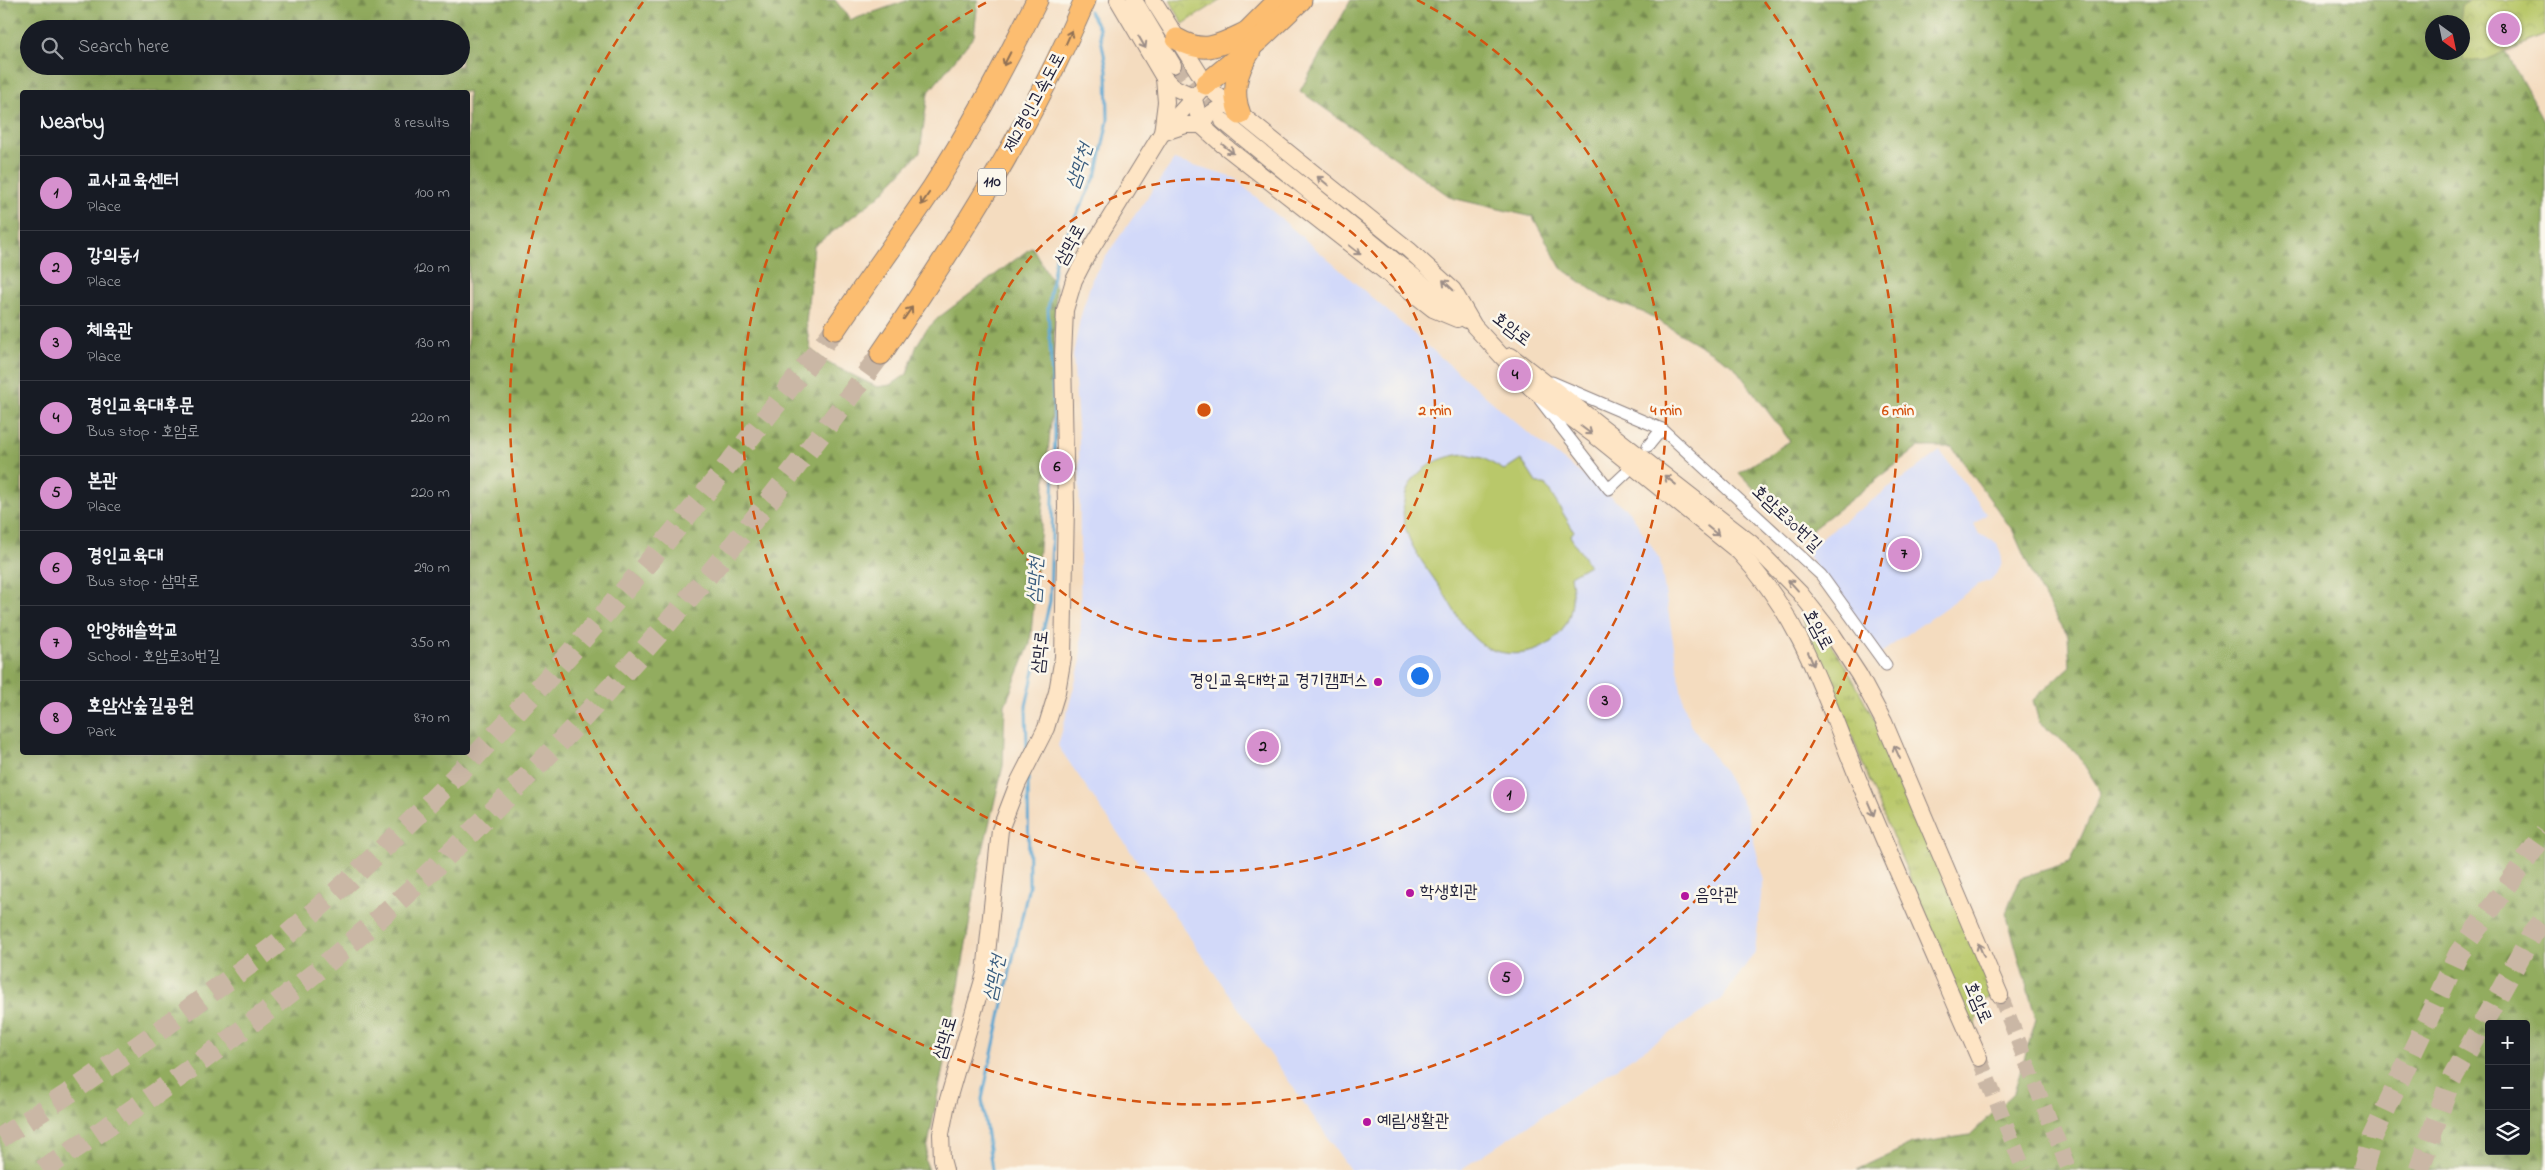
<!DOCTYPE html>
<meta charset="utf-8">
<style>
:root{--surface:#171b24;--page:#20242c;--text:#f1f3f6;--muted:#9ea1a6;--line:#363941;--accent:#d690ce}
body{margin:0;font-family:"Indie Flower","Poor Story",sans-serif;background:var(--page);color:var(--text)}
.controls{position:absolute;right:15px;bottom:15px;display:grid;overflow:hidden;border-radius:5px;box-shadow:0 5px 20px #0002}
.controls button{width:45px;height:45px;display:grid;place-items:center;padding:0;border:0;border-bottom:1px solid var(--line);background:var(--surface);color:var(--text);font:25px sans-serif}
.compass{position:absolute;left:2425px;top:15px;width:45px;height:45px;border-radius:50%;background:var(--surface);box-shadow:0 5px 20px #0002;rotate:147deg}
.you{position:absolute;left:1419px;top:675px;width:18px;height:18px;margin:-12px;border:4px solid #fff;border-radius:50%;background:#1a73e8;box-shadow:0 0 0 8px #1a73e833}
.badge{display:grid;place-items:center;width:32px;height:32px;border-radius:50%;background:var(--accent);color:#111;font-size:16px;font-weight:700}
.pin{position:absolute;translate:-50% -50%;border:2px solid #fff;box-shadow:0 1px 5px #0006}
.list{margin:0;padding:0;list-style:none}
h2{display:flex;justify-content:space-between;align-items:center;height:65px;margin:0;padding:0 20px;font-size:21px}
h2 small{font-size:16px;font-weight:400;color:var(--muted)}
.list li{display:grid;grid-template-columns:32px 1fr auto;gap:15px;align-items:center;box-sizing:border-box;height:75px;padding:0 20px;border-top:1px solid var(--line)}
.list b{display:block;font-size:19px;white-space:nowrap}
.list p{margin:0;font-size:16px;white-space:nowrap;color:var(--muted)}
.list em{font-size:16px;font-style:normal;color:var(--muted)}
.icon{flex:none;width:28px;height:28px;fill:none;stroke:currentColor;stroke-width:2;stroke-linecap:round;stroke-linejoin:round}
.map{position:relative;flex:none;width:2545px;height:1170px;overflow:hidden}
.search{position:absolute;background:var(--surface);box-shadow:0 5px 20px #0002;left:20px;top:20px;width:450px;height:55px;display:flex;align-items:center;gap:12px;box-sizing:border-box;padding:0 18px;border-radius:28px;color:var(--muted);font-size:19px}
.panel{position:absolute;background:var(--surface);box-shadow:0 5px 20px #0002;left:20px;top:90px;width:450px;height:665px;border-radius:5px}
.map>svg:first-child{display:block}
</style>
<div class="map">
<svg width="2545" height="1170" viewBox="0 0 2545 1170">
<defs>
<pattern id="grass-tufts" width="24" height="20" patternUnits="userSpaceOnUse" patternTransform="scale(1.25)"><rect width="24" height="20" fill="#b9c86b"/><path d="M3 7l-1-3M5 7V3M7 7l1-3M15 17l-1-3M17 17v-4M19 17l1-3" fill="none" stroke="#9fac5e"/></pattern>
<pattern id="forest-firs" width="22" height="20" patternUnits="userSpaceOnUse" patternTransform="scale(1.25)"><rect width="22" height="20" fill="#92ac5f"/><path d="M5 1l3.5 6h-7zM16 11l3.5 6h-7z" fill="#778c50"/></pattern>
<pattern id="park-crowns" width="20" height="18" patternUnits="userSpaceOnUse" patternTransform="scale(1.25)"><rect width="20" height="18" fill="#b9c86b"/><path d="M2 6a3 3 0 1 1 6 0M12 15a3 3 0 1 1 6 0" fill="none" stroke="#9fac5e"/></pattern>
</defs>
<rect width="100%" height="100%" fill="#fbf7ec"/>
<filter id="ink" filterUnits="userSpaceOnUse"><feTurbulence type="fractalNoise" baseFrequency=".02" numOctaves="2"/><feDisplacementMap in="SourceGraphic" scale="10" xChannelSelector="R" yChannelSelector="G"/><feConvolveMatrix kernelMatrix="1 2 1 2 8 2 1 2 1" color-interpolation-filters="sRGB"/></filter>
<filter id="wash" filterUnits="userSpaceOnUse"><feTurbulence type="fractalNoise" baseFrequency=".0096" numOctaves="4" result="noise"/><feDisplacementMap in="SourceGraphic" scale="20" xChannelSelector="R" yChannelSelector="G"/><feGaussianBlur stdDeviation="1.12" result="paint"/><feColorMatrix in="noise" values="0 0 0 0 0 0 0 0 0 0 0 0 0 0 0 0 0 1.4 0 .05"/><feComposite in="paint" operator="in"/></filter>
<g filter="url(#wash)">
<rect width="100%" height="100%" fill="#f4dcbf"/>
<!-- built -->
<g fill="#d2d9f9">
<polygon points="1174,160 1234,178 1527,432 1630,512 1660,560 1683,702 1691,726 1724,771 1746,809 1763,878 1755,952 1722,999 1460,1170 1350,1170 1058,746 1081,661 1079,439 1073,355 1080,319 1092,279 1105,257"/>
<polygon points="1940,451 1987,514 1974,524 1979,534 1997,543 2002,558 2001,566 1998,572 1989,581 1979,584 1878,655 1804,550"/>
</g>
<!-- grass -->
<polygon fill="url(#grass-tufts)" stroke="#6e7553" points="1808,616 1816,622 1848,670 1890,749 1994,996 1979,1003 1975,1034 1867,775 1830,679 1805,627 1803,617"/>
<!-- forest -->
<g fill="url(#forest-firs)" stroke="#5a674d" fill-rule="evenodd">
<path d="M0,0h835l16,20 58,-20h69l-4,36 -46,57 -8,59 -42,45 -64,49 -8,76 4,26 14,13 53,26 14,-2 16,-11 10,-29 9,-15 12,-12 94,-71 24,41 -4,122 -22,234 -25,61 -2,61 -25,105 -20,121 -33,168 4,10h-929zM29,29h432v37h-432zM22,92h446v660h-446z"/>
<path d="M1351,0h1127l67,123v1047h-688l55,-26 58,-9 44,-42 22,-74 -30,-106 14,-35 50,-16 31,-70 -25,-40 -37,-30 -6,-22 37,-34 -2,-30 -30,-49 -25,-56 -61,-84h-33l-118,91 -62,-65 51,-32 -57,-76 -88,-52 -43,-16 -41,-29 -28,-51 -81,-19 -152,-107zM2432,22h30v30h-30zM2489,1024h37v127h-37z"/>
</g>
<!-- park -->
<g fill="url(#park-crowns)" stroke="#6e7553">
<polygon points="1170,0 1221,0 1183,24"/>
<polygon points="2470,0 2545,0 2545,35 2485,60 2465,62 2463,52 2462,22 2460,22 2462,5"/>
</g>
<!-- garden -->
<path fill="#b9c86b" stroke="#6e7553" d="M1466,454l17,4 21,12 17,-11 16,25h8l29,47 -4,5 19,29 -19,11c5,25 2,49 -18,65 -17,14 -42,16 -62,8 -22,-9 -35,-38 -47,-57 -11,-17 -30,-40 -36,-59 -15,-45 16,-76 59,-79z"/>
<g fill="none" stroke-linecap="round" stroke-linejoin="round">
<!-- stream -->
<g stroke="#56a4d0" stroke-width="3">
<polyline points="1027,750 1026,706 1050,601 1055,433 1048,309 1056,256 1097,173 1108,120 1107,70 1099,28 1089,11"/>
<polyline points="992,1170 982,1099 1029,885 1028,778"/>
</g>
</g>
</g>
<g filter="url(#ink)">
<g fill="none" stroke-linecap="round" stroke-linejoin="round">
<!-- secondary-tunnel -->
<g stroke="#cab7a5" stroke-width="16" stroke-dasharray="16 8" stroke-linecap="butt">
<polyline points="1173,65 1195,94 1223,121"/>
<polyline points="2000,995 2069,1170"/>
<polyline points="1979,1058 2024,1170"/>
</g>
<!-- highway-tunnel -->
<g stroke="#cab7a5" stroke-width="21" stroke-dasharray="21 11" stroke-linecap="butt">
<path d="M0,1138c73,-46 144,-95 213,-147 22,-16 45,-32 66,-49 211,-179 387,-395 556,-613"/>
<path d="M42,1170c138,-89 270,-187 389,-299 166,-156 315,-333 450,-517"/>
<polyline points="2363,1170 2372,1138 2459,953 2545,833"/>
<polyline points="2419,1170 2449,1084 2533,933 2545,919"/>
</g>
<defs>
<g id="street">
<polyline points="1552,382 1662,429 1821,575 1886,665"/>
<polyline points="1540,400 1609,489 1627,472"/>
<polyline points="1648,446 1662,429"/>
</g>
<g id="secondary">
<polyline points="1118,0 1164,78 1173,87 1193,96"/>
<polyline points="1134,0 1173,65"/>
<path d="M1153,0l53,84 11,11 192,155 44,40 21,36 57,62 67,50 141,114c65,70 85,144 120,229 39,93 80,185 120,277"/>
<polyline points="1164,78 1166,102 1162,133 1186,125 1201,125"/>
<polyline points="1193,96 1201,125 1223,145 1433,309 1457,319"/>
<polyline points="1223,121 1467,320"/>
<polyline points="1202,126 1210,114 1226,104"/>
<polyline points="1511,356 1751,543 1800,593 1833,635 1859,675 1884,722 2000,995"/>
<polyline points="945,1170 942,1159 941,1134 947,1103 985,973 1000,830 1018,783 1046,728 1057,692 1063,657 1066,507 1063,356 1065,310 1074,280 1086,257 1162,133 1206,84"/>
</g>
<g id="highway">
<path d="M1177,39c28,16 43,6 70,-7"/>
<polyline points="1237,42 1279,0"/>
<polyline points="1206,84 1259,40 1301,0"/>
<path d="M1240,114c-9,-22 -3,-44 10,-63"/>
<path d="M835,329c32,-47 65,-93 97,-140 39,-60 73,-124 105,-189"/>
<path d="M881,354c77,-113 150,-228 204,-354"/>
</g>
</defs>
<!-- street casing -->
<use href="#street" stroke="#8b7f7d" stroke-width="13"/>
<!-- secondary casing -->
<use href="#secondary" stroke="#8b7f7d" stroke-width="18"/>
<!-- highway casing -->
<use href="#highway" stroke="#8b7f7d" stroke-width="23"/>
<!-- street -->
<use href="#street" stroke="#fff" stroke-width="11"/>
<!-- secondary -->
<use href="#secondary" stroke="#fee5c5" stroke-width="16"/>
<!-- highway -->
<use href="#highway" stroke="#fcbd6f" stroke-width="21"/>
</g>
<!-- one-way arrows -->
<defs><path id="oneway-shaft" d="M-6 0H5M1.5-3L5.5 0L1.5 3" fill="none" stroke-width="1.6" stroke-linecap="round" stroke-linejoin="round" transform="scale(1.25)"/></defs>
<g stroke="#8f7055">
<use href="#oneway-shaft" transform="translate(1069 37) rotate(-66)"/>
<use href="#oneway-shaft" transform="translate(1007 59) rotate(117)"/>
<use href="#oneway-shaft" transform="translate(925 199) rotate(124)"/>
<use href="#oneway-shaft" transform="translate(908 313) rotate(-55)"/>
</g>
<g stroke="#9b8d87">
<use href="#oneway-shaft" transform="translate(1142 42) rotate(60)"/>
<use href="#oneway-shaft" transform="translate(1228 149) rotate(39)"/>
<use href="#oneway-shaft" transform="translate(1323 181) rotate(-141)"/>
<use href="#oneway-shaft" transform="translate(1355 250) rotate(38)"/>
<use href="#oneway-shaft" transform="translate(1448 285) rotate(-136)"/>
<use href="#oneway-shaft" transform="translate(1586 430) rotate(37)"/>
<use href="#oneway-shaft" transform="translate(1670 480) rotate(-142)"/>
<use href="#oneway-shaft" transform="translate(1713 531) rotate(39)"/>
<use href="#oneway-shaft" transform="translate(1793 585) rotate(-132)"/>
<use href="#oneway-shaft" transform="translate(1811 659) rotate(67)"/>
<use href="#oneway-shaft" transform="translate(1897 752) rotate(-114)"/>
<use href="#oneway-shaft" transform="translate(1871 809) rotate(67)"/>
<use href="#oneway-shaft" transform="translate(1981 950) rotate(-113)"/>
</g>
</g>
<!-- distance rings -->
<g fill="none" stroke="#d45411" stroke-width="2.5" stroke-dasharray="9 6">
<circle cx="1204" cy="410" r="231"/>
<path d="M1417 0A462 462 0 1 1 991 0"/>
<path d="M1765 2A694 694 0 1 1 643 2"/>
</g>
<!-- markers -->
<g fill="#b5179e" stroke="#fbf7ec" stroke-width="2">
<circle cx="1378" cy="682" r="5"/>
<circle cx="1410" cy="893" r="5"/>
<circle cx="1685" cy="896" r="5"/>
<circle cx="1367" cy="1122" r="5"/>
</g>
<g text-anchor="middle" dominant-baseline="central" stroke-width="5" stroke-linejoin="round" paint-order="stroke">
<!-- shield labels -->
<rect fill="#fbf7ec" stroke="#636270" stroke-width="1" x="978" y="168.5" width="28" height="27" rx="4"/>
<g font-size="16" font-weight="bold" fill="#22223b">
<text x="992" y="182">110</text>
</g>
<!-- street labels -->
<g font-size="18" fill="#22223b" stroke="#fbf7ec">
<text transform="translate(1035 103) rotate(-62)">제2경인고속도로</text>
<text transform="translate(1071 245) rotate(-61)">삼막로</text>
<text transform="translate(1511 330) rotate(38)">호암로</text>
<text transform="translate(1786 519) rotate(43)">호암로30번길</text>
<text transform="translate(1817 630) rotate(62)">호암로</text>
<text transform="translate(1041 652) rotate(-84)">삼막로</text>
<text transform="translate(1977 1003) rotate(67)">호암로</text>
<text transform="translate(946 1038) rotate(-73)">삼막로</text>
</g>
<!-- poi labels -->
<g font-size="18" fill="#22223b" stroke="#fbf7ec" text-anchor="start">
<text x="1368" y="682" text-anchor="end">경인교육대학교 경기캠퍼스</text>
<text x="1420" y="893">학생회관</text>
<text x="1695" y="896">음악관</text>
<text x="1377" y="1122">예림생활관</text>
</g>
<!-- water labels -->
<g font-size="19" font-style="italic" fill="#395c7e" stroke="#fbf7ec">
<text transform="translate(1080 166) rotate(-71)">삼막천</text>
<text transform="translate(1036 580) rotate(-86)">삼막천</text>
<text transform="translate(995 978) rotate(-78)">삼막천</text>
</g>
</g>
<circle cx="1204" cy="410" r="8" fill="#d45411" stroke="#fbf7ec" stroke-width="2.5"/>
<g font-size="15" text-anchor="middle" font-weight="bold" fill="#d45411" stroke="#fbf7ec" stroke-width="5" stroke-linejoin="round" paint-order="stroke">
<text x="1435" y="415">2 min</text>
<text x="1666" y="415">4 min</text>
<text x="1898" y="415">6 min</text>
</g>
</svg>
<div class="controls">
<button>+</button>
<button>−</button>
<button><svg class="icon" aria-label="layers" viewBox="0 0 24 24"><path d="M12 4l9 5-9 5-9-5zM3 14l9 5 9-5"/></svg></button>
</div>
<svg class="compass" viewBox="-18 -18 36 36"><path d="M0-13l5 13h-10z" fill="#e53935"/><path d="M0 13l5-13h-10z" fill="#9ea1a6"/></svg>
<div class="you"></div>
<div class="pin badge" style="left:1509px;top:795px">1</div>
<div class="pin badge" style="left:1263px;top:747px">2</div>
<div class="pin badge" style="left:1605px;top:701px">3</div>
<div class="pin badge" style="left:1515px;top:375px">4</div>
<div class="pin badge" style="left:1506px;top:978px">5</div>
<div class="pin badge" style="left:1057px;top:467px">6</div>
<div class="pin badge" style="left:1904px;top:554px">7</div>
<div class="pin badge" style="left:2504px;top:29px">8</div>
<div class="search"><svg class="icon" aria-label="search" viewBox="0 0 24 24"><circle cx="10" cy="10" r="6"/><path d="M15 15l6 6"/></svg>Search here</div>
<section class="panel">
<h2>Nearby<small>8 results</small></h2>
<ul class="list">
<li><span class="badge">1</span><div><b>교사교육센터</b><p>Place</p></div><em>100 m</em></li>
<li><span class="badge">2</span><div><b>강의동1</b><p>Place</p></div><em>120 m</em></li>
<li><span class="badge">3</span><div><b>체육관</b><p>Place</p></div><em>130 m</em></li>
<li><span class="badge">4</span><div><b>경인교육대후문</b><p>Bus stop · 호암로</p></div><em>220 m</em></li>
<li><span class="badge">5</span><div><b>본관</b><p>Place</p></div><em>220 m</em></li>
<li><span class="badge">6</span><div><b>경인교육대</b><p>Bus stop · 삼막로</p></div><em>290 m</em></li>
<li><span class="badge">7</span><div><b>안양해솔학교</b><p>School · 호암로30번길</p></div><em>350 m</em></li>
<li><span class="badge">8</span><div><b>호암산숲길공원</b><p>Park</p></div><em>870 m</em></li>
</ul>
</section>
</div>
